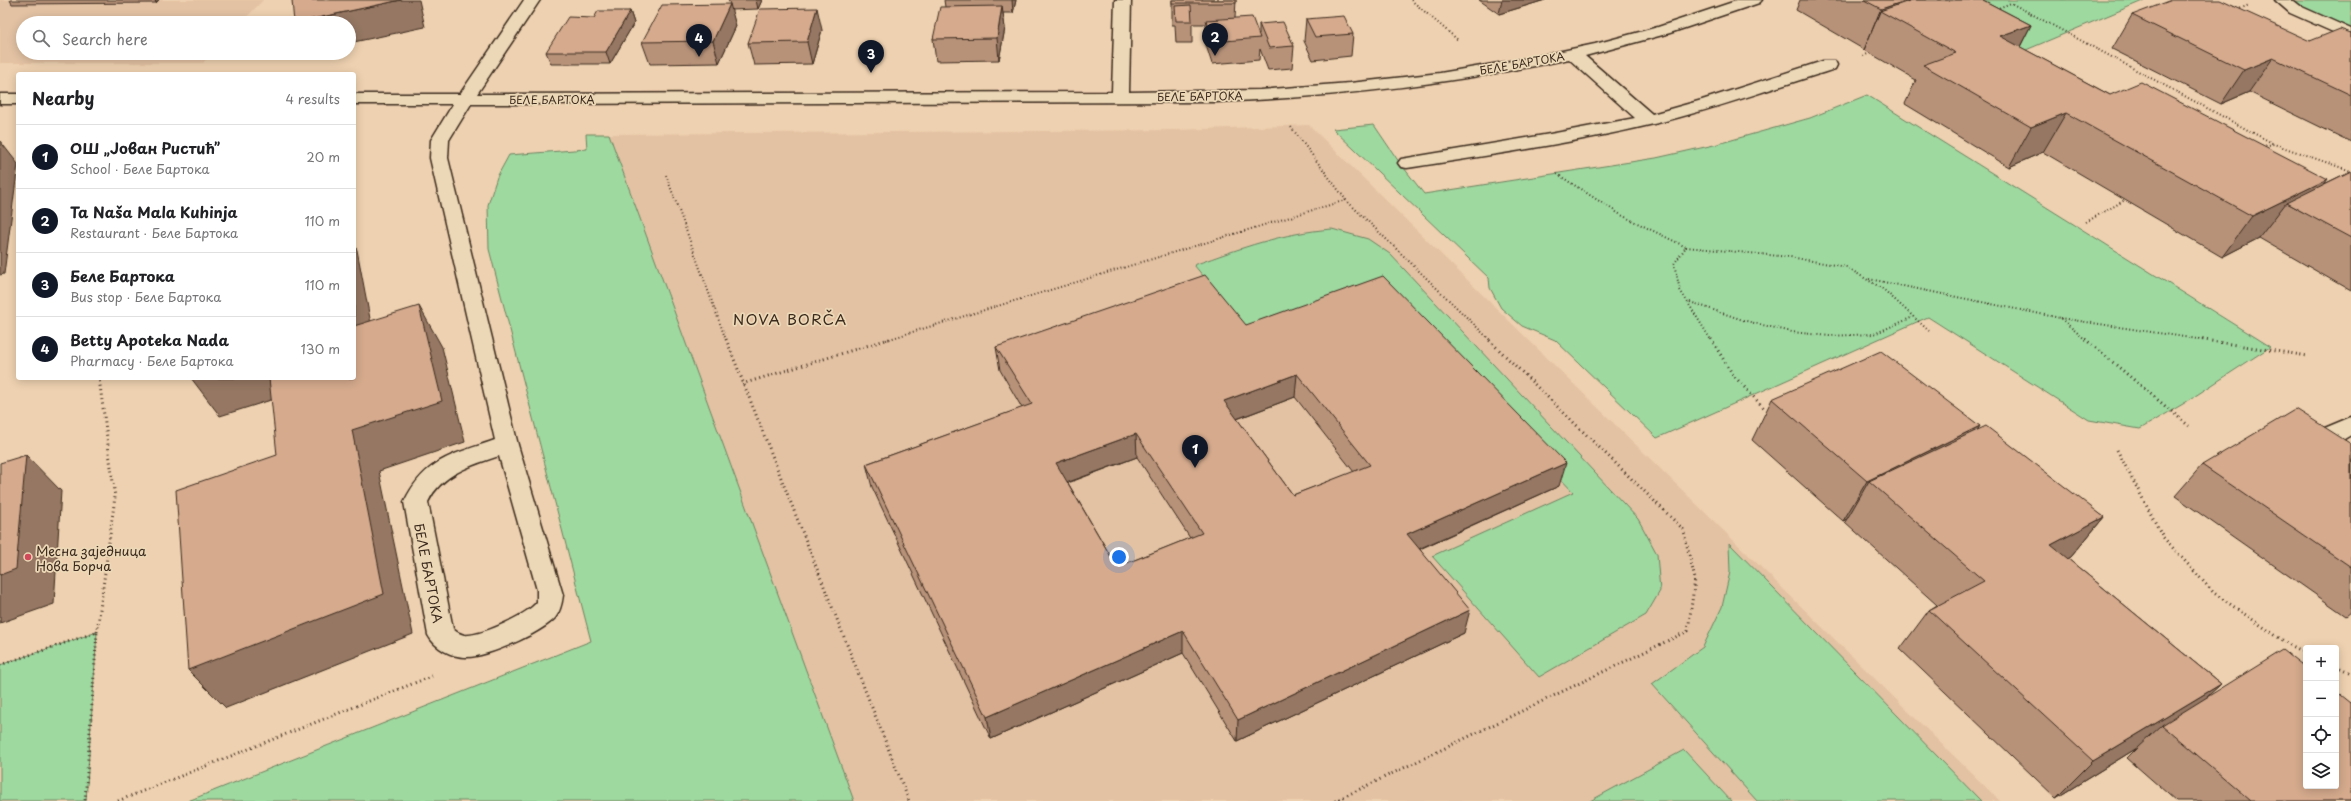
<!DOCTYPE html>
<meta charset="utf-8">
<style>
:root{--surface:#fff;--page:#f6f6f6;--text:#202124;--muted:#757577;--line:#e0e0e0;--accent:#111827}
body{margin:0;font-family:"Playpen Sans",sans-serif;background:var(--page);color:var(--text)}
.controls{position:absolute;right:12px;bottom:12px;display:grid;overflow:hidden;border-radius:4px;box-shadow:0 2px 10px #0003}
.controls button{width:36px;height:36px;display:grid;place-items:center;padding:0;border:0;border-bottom:1px solid var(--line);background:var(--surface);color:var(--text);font:20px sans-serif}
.you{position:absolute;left:1119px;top:557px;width:14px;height:14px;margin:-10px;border:3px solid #fff;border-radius:50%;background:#1a73e8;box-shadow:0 0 0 6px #1a73e833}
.badge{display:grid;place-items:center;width:26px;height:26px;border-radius:50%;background:var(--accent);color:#fff;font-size:13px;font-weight:700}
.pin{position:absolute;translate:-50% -33px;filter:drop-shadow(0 1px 2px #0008)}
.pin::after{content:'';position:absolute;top:21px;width:14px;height:12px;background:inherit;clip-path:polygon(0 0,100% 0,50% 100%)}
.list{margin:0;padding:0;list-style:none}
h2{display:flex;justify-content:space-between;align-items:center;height:52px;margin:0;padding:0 16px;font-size:17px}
h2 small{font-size:13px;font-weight:400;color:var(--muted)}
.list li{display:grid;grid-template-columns:26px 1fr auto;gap:12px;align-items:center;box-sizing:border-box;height:64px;padding:0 16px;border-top:1px solid var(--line)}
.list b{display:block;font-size:15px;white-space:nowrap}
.list p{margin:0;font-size:13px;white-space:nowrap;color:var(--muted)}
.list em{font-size:13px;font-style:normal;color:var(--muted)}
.icon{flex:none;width:22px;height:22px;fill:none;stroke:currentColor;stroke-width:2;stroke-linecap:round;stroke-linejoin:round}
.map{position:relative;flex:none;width:2351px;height:801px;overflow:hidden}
.search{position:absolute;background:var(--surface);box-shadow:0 2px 10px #0003;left:16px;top:16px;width:340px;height:44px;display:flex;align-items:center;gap:10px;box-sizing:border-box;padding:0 14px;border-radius:22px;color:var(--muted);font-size:15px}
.panel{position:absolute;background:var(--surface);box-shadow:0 2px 10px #0003;left:16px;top:72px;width:340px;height:308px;border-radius:4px}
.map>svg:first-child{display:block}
</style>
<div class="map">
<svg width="2351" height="801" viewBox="0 0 2351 801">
<rect width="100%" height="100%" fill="#eed1b0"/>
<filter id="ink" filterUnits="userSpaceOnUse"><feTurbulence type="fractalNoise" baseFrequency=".025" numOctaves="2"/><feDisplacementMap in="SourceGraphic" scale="8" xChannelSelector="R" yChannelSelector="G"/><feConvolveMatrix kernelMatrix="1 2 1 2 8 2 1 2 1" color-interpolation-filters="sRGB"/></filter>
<g filter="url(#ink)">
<!-- built -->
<g fill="#e3c2a3">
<polygon points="0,0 263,0 241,23 23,23 23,53 212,53 203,63 0,63"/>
<polygon points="1309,125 2000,801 853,801 609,134 1175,130"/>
</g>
<!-- green -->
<g fill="#9ed9a0" stroke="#6c825f">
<polygon points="1909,0 2145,0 2014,55"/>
<polygon points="2283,0 2351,0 2351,35"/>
<polygon points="1867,95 2270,347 2183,404 2140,429 2089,420 1928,317 1657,438 1555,340 1522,326 1501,308 1490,288 1489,278 1333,129 1374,125 1397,159 1424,194 1656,158 1714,145 1810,118"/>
<polygon points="586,134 609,134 854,801 188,801 591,641 489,249 488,205 497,177 509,155 587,149"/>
<path d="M1332,229l36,10 22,15 248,265 19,35 3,37 -14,24 -107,62 -107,-121 141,-64 -189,-202 -132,45 -58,-70c47,-17 88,-32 138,-36z"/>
<polygon points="1729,543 1981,801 1757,801 1652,684 1703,647 1722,607 1730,572"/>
<polygon points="97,632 86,801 0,801 0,665"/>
<polygon points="1684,750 1731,801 1590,801"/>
</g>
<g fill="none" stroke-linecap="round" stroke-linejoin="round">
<defs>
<g id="minor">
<path d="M524,0h16l-63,94 635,-2 3,-92h16l-2,92 131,-2 90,-7 90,-10 89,-15 66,-14 63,-17 81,-27h23l-3,3 -89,30 -85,23 67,58 50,-14 121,-39h12l2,4 -2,4c-59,18 -117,39 -177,54 -83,20 -167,32 -251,45l-6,-1 -3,-4 3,-4 149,-25 85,-16 -66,-59c-116,25 -234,38 -353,43l-745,2 -22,36 -1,18 70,287 45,150c-1,8 -3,17 -8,23 -14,15 -69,40 -89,39 -15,0 -31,-9 -38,-22l-24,-133c21,-43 48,-47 91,-62l-65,-282 1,-18 22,-36h-99v-10h106zM499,456l38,134v12c-10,13 -57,35 -73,33 -4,-1 -8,-3 -11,-6l-25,-127c13,-28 44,-37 71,-46z"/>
<polygon points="2275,0 2293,0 2302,7 2351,29 2351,40 2290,13"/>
<rect x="0" y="94" width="18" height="10"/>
<path d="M2351,417v18l-17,10 3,5 14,11v20c-18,-6 -35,-19 -40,-38l9,-13z"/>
</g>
</defs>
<!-- minor casing -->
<use href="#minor" stroke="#3b2a1e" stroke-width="3"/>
<!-- path-far1 -->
<g stroke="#3b2a1e" stroke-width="2" stroke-dasharray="1 2.5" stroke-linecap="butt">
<polyline points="1411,0 1458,40"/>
<polyline points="1996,9 2011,3 2274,144"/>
<polyline points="2237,10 2249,5"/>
<polyline points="1863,56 1870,53"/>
<polyline points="1291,127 1346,200 1490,340"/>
<polyline points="2262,146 2274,144 2351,171"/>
<polyline points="1557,174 1621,215 1686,247 1674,264 1680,290 1711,340"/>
<polyline points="666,175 726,340"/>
<polyline points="2086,222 2125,200"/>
<polyline points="1686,247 1790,257 1846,267 1883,289 1929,331"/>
<polyline points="1869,279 2060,318 2086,340"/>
<polyline points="1690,302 1746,321 1792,332 1829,336 1874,334 1913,317"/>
<polyline points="2060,318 2204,340"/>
<polyline points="886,340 1346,200"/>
</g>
<!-- path -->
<g stroke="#3b2a1e" stroke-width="3" stroke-dasharray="1 3.5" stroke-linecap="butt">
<polyline points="726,339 909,801"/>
<polyline points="1711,339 1733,375 1765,409"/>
<polyline points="2085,339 2189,426"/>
<polyline points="2198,339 2308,356"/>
<polyline points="742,384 889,339"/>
<polyline points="2117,450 2163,537 2214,593 2288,644 2306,653"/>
<polyline points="97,632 115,497 99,378"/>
<polyline points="0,665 97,632 85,801"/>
<polyline points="2336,666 2351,673"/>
<polyline points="118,801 432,676"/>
<polyline points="1335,801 1688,631 1695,579 1683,529 1488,339"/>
</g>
<!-- minor -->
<use href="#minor" fill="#ecd8b6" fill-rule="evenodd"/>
</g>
<!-- wall -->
<g fill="#b79279" stroke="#3b2a1e" fill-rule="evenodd">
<polygon points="10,0 159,0 156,3 12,4"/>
<polygon points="728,0 762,0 758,9 731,10 736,26 719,63 650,64 642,42 730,4"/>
<polygon points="944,0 1016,0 1013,13 1003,13 1005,28 999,60 936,61 933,39 945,7"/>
<polygon points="1172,0 1236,0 1235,18 1259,34 1259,24 1294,46 1292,68 1268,70 1260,49 1259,60 1212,64 1205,42 1206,24 1192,24 1192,43 1176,43 1175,25 1172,25"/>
<polygon points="1479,0 1545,0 1499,14"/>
<polygon points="1800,0 1983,0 2031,25 2020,47 2110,95 2324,184 2351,171 2351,291 2259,238 2222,257 2043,152 2009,167 1905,104 1916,80 1796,10"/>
<polygon points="630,11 634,23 610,64 551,64 546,52 594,18"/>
<polygon points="2132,15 2310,41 2351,33 2351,142 2249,92 2221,104 2112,49"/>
<polygon points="1306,19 1353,34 1351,56 1313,60 1304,41"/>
<polygon points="822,30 812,64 754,65 748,43"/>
<path d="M1246,325l313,161 -139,63 44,84 -227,108 -54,-88 -192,86 -119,-252 -6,-23 156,-56 -22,-38 -4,-23zM1295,397l59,75 -61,23 -56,-76zM1137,457l53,81 -73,29 -49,-84z"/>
<polygon points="1772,399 1980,426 1977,430 2104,517 2071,557 2068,559 2221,684 2206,697 2351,801 2176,801 2127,758 2137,748 2056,798 1900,649 1929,610 1937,605 1845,522 1847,519 1843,521 1752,440"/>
<polygon points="2351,444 2351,612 2346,616 2175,496 2202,465"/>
</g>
<!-- shaded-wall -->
<g fill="#957763" stroke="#3b2a1e">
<polygon points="155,0 159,0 156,3"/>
<polygon points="401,0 419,0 425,27 349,43 349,23 294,23"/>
<polygon points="756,0 762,0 758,9"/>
<polygon points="1012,0 1016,0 1013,13"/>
<polygon points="1502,0 1545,0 1499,14"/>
<polygon points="1908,0 1948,0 1880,11 1864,50 1881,9"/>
<polygon points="730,4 736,26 719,63 713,41"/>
<polygon points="1002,6 1005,28 999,60 997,38"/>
<polygon points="817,8 822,30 812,64 807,42"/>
<polygon points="630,11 634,23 610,64 606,52"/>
<polygon points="2031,25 2011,64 2000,36"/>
<polygon points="2273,58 2249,92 2221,104 2244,70"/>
<polygon points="2066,113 2043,152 2009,167 2031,127"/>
<polygon points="0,141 18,164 4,274 0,275"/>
<polygon points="2328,179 2303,212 2286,203 2259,238 2222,257 2252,216"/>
<polygon points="354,244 357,250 379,366 354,374"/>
<polygon points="419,306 442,347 465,442 379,471 413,634 226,708 188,670 352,430"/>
<polygon points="1297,374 1295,397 1223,424 1224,401"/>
<polygon points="191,378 341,378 220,416"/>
<polygon points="1980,426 1953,467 1869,481 1847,519 1843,521 1867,481"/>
<polygon points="1136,434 1137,457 1058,486 1056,463"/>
<polygon points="26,455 61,491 54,604 0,623 0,575"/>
<polygon points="1566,463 1559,486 1403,556 1407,534"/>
<polygon points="2104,517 2071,557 2019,585 2051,545"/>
<polygon points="1470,610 1464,633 1237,741 1238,720"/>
<polygon points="1183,631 1183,653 991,739 987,717"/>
<polygon points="2221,684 2180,722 2162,725 2137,748 2056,798 2093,761"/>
</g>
<!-- building -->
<g fill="#d5aa8d" stroke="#3b2a1e" fill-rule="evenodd">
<polygon points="292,0 401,0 294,23"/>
<rect x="1172" y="0" width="64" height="3"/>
<polygon points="1864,0 1908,0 1881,9"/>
<polygon points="1912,0 1983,0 2031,25 2000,36 2110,95 2141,82 2328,179 2252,216 2066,113 2031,127 1923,65 1956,53 1880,11"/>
<polygon points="2172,0 2220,0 2310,41 2340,29 2351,33 2351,95 2273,58 2244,70 2132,15"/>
<polygon points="730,4 713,41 642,42 662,5"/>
<polygon points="1191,5 1192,21 1176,21 1175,6"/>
<polygon points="1002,6 997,38 933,39 940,7"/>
<polygon points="817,8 807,42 748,43 760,9"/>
<polygon points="598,11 630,11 606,52 546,52 568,17 594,18"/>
<polygon points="1344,16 1353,34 1315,37 1306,19"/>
<polygon points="1252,17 1260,38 1213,42 1206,20"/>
<polygon points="1283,22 1294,46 1269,48 1259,24"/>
<polygon points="2351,171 2351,238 2286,203"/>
<path d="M1205,275l41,50 137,-49 183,187 -159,71 63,76 -232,110 -55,-89 -196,86 -121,-253 166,-60 -36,-57zM1297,374l73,91 -77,30 -69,-94zM1136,434l66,99 -85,34 -61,-104z"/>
<polygon points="419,306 442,401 352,430 384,594 188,670 176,490 277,455 269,378 354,378 354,326"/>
<polygon points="1881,351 1980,426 1867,481 1772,399"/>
<polygon points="2296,409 2351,444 2351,567 2202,465"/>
<polygon points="1986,426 2104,517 2051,545 2221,684 2093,761 1929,610 1984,581 1869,481"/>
<polygon points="26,455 16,569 0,575 0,463"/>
<polygon points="2283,650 2306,668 2306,786 2336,786 2336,691 2351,703 2351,801 2251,801 2162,725"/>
</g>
</g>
<!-- markers -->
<circle fill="#d1495b" stroke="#ecd8b6" stroke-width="1.5" cx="28" cy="557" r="4"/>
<g text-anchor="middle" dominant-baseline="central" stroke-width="3.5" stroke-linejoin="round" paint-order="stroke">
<!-- far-street labels -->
<g font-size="11" fill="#3b2a1e" stroke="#ecd8b6">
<text transform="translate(1522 63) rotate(-10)">БЕЛЕ БАРТОКА</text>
<text transform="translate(1200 96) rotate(-1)">БЕЛЕ БАРТОКА</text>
<text x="552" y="99">БЕЛЕ БАРТОКА</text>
</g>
<!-- poi labels -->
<g font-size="13" fill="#3b2a1e" stroke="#ecd8b6" text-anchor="start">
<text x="36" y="550">Месна заједница<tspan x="36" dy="15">Нова Борча</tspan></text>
</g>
<!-- street labels -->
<g font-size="13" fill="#3b2a1e" stroke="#ecd8b6">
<text transform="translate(429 573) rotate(79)">БЕЛЕ БАРТОКА</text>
</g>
<!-- quarter labels -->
<g font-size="15" letter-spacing="1" fill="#3b2a1e" stroke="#ecd8b6">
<text x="790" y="318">NOVA BORČA</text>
</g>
</g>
</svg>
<div class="controls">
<button>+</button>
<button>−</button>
<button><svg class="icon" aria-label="locate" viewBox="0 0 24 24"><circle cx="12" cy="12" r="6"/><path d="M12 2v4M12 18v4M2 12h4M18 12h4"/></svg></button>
<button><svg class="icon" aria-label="layers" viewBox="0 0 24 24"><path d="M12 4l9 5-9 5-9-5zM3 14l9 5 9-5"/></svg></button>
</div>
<div class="you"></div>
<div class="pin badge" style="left:1195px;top:468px">1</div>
<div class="pin badge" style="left:1215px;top:56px">2</div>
<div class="pin badge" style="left:871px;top:73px">3</div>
<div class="pin badge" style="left:699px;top:57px">4</div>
<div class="search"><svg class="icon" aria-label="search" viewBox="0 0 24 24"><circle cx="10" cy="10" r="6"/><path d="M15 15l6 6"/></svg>Search here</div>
<section class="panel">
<h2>Nearby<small>4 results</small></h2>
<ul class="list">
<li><span class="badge">1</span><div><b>ОШ „Јован Ристић”</b><p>School · Беле Бартока</p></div><em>20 m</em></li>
<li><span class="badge">2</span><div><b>Ta Naša Mala Kuhinja</b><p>Restaurant · Беле Бартока</p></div><em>110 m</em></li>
<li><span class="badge">3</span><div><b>Беле Бартока</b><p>Bus stop · Беле Бартока</p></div><em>110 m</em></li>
<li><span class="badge">4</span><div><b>Betty Apoteka Nada</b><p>Pharmacy · Беле Бартока</p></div><em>130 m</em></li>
</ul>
</section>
</div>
